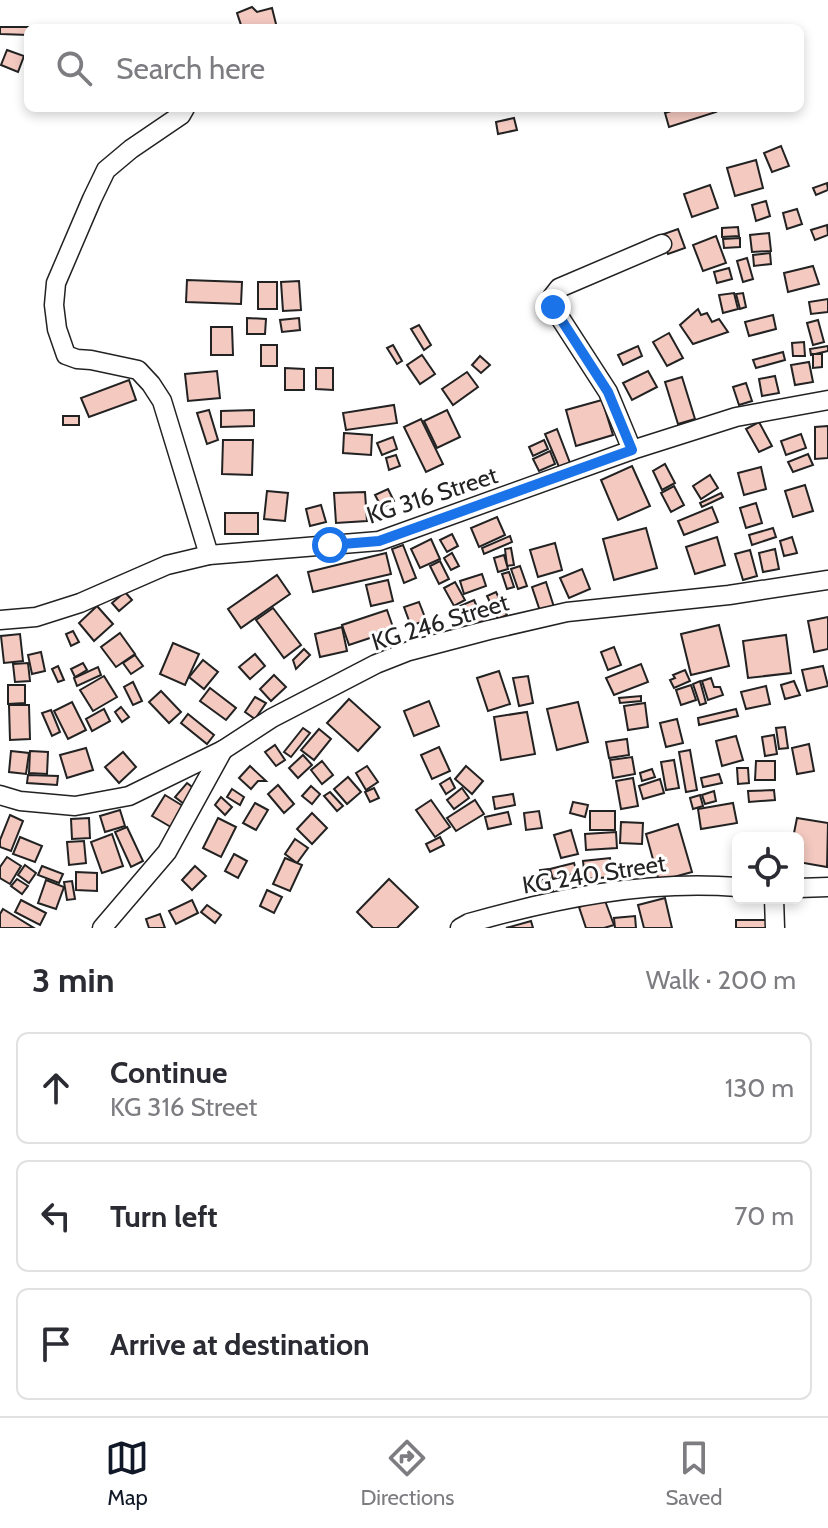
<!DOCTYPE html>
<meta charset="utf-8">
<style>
:root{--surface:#fff;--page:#f2f2f3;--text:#2b2b33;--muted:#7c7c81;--line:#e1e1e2;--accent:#111827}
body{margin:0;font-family:Cabin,sans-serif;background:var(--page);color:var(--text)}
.controls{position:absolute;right:24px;bottom:24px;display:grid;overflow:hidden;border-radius:12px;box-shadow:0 4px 12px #0003}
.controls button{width:72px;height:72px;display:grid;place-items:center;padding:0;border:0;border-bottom:2px solid var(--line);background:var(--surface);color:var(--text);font:40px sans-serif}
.stop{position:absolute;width:24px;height:24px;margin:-18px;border:6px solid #1a73e8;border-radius:50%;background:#fff}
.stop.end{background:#1a73e8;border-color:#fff;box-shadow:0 2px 8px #0008}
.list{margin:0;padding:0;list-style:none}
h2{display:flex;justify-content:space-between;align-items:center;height:104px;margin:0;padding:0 32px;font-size:34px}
h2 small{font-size:26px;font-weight:400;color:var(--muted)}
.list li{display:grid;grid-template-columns:52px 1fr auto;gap:24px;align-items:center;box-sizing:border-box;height:112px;margin:0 16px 16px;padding:0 16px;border:2px solid var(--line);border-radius:12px}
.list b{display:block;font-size:30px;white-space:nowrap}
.list p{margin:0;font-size:26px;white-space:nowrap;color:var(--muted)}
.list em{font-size:26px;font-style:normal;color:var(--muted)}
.icon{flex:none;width:44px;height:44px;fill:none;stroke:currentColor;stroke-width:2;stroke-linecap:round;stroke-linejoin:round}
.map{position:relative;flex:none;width:828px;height:928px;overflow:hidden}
.search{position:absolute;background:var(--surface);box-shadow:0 4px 12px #0003;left:24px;right:24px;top:24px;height:88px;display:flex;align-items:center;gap:20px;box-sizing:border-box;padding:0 28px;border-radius:12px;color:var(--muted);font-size:30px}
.sheet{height:488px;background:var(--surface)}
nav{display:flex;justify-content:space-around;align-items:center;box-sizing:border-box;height:112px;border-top:2px solid var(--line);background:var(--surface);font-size:22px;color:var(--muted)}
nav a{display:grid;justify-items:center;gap:4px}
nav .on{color:var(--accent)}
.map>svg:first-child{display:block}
</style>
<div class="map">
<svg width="828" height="928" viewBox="0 0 828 928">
<rect width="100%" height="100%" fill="#fff"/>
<!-- building -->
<g fill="#f3c9c0" stroke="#222" stroke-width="2">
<polygon points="252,7 257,12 272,8 277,28 242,28 237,13"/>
<polygon points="0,27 31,27 31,28 28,28 28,35 0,34"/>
<polygon points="7,50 24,56 18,72 1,65"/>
<polygon points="680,108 714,108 716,112 669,127 665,113"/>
<polygon points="514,118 517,130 498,134 496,122"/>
<polygon points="781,146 789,166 772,172 764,153"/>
<polygon points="756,160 763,188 735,196 727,168"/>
<polygon points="827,183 828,190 816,195 813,188"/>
<polygon points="710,185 718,208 692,217 684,194"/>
<polygon points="766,201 770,216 756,221 752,205"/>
<polygon points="797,209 802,224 787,229 783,213"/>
<polygon points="827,225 828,235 815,240 811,230"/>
<polygon points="738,227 739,236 722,237 722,228"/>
<polygon points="678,229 685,248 668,254 661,235"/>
<polygon points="769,233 771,251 752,252 750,235"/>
<polygon points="716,236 726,263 703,271 693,245"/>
<polygon points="740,238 740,247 724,248 723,239"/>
<polygon points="770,253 771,264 754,266 753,255"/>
<polygon points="747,258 753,279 743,282 737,261"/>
<polygon points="813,266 819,284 788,292 784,273"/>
<polygon points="729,268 732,279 717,283 714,272"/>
<polygon points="187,280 242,282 241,304 186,302"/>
<polygon points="299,281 301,310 283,311 281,282"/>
<rect x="258" y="282" width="19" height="27"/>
<polygon points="734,293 738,309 723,313 719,295"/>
<polygon points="743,293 746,307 740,309 736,294"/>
<polygon points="828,299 828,312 811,314 809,302"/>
<polygon points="698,309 701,315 707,313 712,322 719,319 728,332 693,344 680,325"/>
<polygon points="773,315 776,329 749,336 745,322"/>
<polygon points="247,318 266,319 265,334 247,334"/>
<polygon points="299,318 300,330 282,332 280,320"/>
<polygon points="818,320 824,342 813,345 807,323"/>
<polygon points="419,325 431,345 424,350 411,329"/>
<polygon points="211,327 232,327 233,355 211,355"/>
<polygon points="669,333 683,358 667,366 653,342"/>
<polygon points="804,342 805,356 793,356 792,343"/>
<rect x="261" y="345" width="16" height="21"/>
<polygon points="393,345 402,361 397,364 387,348"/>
<polygon points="638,346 642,356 623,365 618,355"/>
<polygon points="828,346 828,351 811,355 810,349"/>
<polygon points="783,352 785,360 756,368 753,360"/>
<polygon points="813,354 822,354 822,367 813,368"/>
<polygon points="422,355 435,374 420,384 407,365"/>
<polygon points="480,356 490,365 481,373 472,365"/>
<polygon points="809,362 813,382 795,385 791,365"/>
<polygon points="285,368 304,369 304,390 285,390"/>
<polygon points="316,368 333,368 333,390 316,389"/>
<polygon points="217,371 220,398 188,401 185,374"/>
<polygon points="648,371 657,387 632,400 623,383"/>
<polygon points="467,372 478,387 453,405 442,389"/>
<polygon points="775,376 779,393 762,396 759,379"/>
<polygon points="682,377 695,419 678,424 665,382"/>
<polygon points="129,380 136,400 89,417 81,398"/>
<polygon points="746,383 752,401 739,405 733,387"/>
<polygon points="602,400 613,435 576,446 566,410"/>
<polygon points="394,405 397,423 346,430 343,413"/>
<polygon points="209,410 218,440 207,444 197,413"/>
<polygon points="254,410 254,426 221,427 221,411"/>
<polygon points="447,410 460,437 437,448 424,421"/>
<rect x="63" y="416" width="16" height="9"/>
<polygon points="421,419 443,464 426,472 404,427"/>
<polygon points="759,422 772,446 759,452 746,429"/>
<polygon points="828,426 828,458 815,459 815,427"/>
<polygon points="557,429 570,463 559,467 545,434"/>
<polygon points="344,433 372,435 371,455 343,453"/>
<polygon points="801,434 806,448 786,455 781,441"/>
<polygon points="393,437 397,449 382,455 377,443"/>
<polygon points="223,440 253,440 252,475 222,474"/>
<polygon points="544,440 548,449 533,456 529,447"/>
<polygon points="550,451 555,464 539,471 533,459"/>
<polygon points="808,454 813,465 793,472 788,462"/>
<polygon points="396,455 400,466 389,470 386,458"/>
<polygon points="665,464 675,483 662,490 653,471"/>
<polygon points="632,466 650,506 618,520 601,480"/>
<polygon points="761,467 766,489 744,495 738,473"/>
<polygon points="710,475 718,488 701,499 693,486"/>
<polygon points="805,485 813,511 793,517 785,491"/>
<polygon points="674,486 684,505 671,512 661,493"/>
<polygon points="388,489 394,501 382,508 375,495"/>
<polygon points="267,491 288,493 285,521 264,519"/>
<polygon points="365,492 367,521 336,523 334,493"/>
<polygon points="721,493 723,497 702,507 700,503"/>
<polygon points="756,503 762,523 746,528 740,508"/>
<polygon points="321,505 326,522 310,526 306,509"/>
<polygon points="712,507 718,522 684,535 678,521"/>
<rect x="225" y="513" width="33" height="21"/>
<polygon points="497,517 505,535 479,547 471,528"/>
<polygon points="646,528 657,568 614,580 603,539"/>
<polygon points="773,528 776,537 752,545 749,535"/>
<polygon points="452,534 458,546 447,552 440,540"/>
<polygon points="510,536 512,542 484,554 482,548"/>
<polygon points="717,537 725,565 695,574 686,547"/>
<polygon points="792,537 797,553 784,556 780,541"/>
<polygon points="431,539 440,559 420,568 411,549"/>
<polygon points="555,543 562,570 538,577 530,550"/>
<polygon points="403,545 416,578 404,583 392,549"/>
<polygon points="511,548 514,565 507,566 505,549"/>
<polygon points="775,549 779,569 763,572 759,553"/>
<polygon points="750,550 757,576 743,580 735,554"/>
<polygon points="386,553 391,574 313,592 308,572"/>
<polygon points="452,553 459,566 451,570 444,558"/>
<polygon points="504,555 508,569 498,572 494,558"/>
<polygon points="440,561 449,579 439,584 430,566"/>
<polygon points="520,566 527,586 518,589 511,569"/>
<polygon points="582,569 590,589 569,598 560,578"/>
<polygon points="509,572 514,587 507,589 502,574"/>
<polygon points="482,574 486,586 464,594 460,581"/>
<polygon points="277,575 290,594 241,628 228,609"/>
<polygon points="388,580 393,601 371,606 366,585"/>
<polygon points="455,582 465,600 454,606 444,588"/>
<polygon points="546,582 554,607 540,611 532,587"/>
<polygon points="125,592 132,600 119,611 112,603"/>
<polygon points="496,592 507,615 498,619 487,596"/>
<polygon points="474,600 483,621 469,627 460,606"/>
<polygon points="419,602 426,620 411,626 404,607"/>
<polygon points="97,606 113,624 94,641 79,623"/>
<polygon points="273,608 301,645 284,658 256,620"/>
<polygon points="387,610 394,630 349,645 342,625"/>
<polygon points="828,617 828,649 814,652 808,621"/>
<polygon points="719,625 729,666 691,675 681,634"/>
<polygon points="342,627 347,651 320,657 315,634"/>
<polygon points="73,631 79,642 71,646 66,634"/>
<polygon points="120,633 135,654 116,667 101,647"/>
<polygon points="20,634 23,661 4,663 1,636"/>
<polygon points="786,635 791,673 748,678 743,641"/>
<polygon points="173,643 199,654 185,685 160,674"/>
<polygon points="614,647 621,665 608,670 601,652"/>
<polygon points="304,649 310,655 296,669 293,660"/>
<polygon points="41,652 45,671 32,674 28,655"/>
<polygon points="255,654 265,666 250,679 239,667"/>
<polygon points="135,655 143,666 131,674 123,663"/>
<polygon points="203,660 218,672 204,689 189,677"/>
<polygon points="28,663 30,681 15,682 13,664"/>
<polygon points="83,663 87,670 75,677 71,669"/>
<polygon points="641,664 648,682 614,695 606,678"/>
<polygon points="58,666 64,680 58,682 52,669"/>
<polygon points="823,666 828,686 807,691 802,670"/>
<polygon points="98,667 101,675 77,686 74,678"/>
<polygon points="685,670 690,681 674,688 670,680 675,678 673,675"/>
<polygon points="499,671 510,704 488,711 477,678"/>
<polygon points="274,675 286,687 271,701 260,689"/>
<polygon points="104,676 117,697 93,711 80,690"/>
<polygon points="528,676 533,703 519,706 513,678"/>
<polygon points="711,678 714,687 720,687 723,695 708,700 702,681"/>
<polygon points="700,681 706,703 700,705 693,684"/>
<polygon points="794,681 800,695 785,699 781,685"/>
<polygon points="133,682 142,701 133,705 124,687"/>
<polygon points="8,685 25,685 25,703 8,704"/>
<polygon points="691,685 696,700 681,705 676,690"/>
<polygon points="766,686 770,704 746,709 741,692"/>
<polygon points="210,688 236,708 226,720 200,701"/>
<polygon points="161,691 181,712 169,723 149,702"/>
<polygon points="641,696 641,701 620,703 619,698"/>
<polygon points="255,697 266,703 255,719 245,712"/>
<polygon points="349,699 380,727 358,751 327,723"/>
<polygon points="429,701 439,726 414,736 404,711"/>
<polygon points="72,702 86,730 68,739 54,711"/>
<polygon points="578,702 588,742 557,750 547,709"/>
<polygon points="645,703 648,727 628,730 624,706"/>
<polygon points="9,705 29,705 30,739 10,740"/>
<polygon points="121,707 129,717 122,722 115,712"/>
<polygon points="104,709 110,721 92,731 86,719"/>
<polygon points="736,709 738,716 699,725 698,718"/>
<polygon points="51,710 60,732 52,736 42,713"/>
<polygon points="527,712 535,754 501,760 494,717"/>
<polygon points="188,714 214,735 207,744 181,723"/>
<polygon points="677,719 683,743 666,747 660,723"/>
<polygon points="785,727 788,748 779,749 776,728"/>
<polygon points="303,728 310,733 291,757 284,752"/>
<polygon points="319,729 331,739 314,760 301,750"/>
<polygon points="774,735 777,754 765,756 762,737"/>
<polygon points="736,736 743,760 722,766 716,741"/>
<polygon points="627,739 629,755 609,758 606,742"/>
<polygon points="809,744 814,771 797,774 792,748"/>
<polygon points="275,745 285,760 276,766 265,752"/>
<polygon points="439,747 450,771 432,779 421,755"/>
<polygon points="86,748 93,770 67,778 60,755"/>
<polygon points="690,750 697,790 686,792 679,752"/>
<polygon points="11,751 29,753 26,774 9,772"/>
<polygon points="30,751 48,752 47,774 29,773"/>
<polygon points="123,752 136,767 119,783 105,767"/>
<polygon points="303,755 312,765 298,778 289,768"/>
<polygon points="632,757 635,774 613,778 610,760"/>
<polygon points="674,760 679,788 666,790 661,762"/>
<polygon points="322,761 333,775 322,784 311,770"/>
<polygon points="756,761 775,761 775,780 755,780"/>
<polygon points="250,766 266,781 258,781 251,789 239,778"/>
<polygon points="367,766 378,782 366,790 356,773"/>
<polygon points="466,766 483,781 472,794 455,779"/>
<polygon points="737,768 748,768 749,783 738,784"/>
<polygon points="652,769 655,777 642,781 640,773"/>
<polygon points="719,774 722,783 703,787 701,778"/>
<polygon points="28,775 58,776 57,785 27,783"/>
<polygon points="348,777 361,792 347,804 334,789"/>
<polygon points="450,778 455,788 446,794 440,784"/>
<polygon points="633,778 638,806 621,809 616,781"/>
<polygon points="660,779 664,793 643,799 639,786"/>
<polygon points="187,783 196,790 184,804 175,797"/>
<polygon points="278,785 294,804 284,813 268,794"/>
<polygon points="311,786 320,794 312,804 302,796"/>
<polygon points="374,788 379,798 370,802 365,792"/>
<polygon points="462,788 469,798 454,809 447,800"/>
<polygon points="232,789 244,797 240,805 227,797"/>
<polygon points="774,790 775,800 749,802 748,791"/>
<polygon points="714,791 716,801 705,804 702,795"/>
<polygon points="330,792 343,806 337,811 324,796"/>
<polygon points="513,794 515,805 495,809 493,797"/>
<polygon points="165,795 188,809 176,830 152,816"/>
<polygon points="700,795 703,806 693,809 690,798"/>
<polygon points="221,797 232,807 225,815 215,805"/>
<polygon points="431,800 450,827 435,837 416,810"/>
<polygon points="475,800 484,814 456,831 447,818"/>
<polygon points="573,802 588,805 585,817 570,813"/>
<polygon points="255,803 268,810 256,830 243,823"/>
<polygon points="733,803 737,823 701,829 698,809"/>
<polygon points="120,810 125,826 105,832 100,816"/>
<polygon points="539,811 542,828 526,830 524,813"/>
<rect x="590" y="811" width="25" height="19"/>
<polygon points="508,812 511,824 488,829 485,817"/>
<polygon points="312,813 327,828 312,844 297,829"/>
<polygon points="10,815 23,821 11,851 0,847 0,840"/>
<polygon points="89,818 90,838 72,839 71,819"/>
<polygon points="218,818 236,827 221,857 203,848"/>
<polygon points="797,818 828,823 827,867 798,862 798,838 793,838"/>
<polygon points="621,822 643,823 642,844 620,843"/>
<polygon points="678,824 692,872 659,881 646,834"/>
<polygon points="127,827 143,861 131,867 115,832"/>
<polygon points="571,830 578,854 561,858 554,835"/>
<polygon points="616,832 617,848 586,850 585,834"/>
<polygon points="112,834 123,866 102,873 91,842"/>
<polygon points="20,837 42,846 35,862 13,854"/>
<polygon points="440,837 444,845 430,852 426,844"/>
<polygon points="295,839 308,848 297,863 285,854"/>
<polygon points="84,841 86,863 69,865 67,842"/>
<polygon points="234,854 247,861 238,878 225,871"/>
<polygon points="7,857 21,866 10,884 0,878 0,867"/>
<polygon points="285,858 302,865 290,891 273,884"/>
<polygon points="610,858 612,877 585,879 583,861"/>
<polygon points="574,863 577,873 553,879 550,869"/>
<polygon points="25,865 36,873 29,883 18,875"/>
<polygon points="42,866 63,874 59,883 38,875"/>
<polygon points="195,866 206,876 192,890 182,880"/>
<polygon points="548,869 553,891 545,893 540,870"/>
<polygon points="76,872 97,873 97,891 76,890"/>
<polygon points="17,879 28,886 22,894 11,886"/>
<polygon points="389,879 418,907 397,928 373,928 357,912"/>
<polygon points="46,880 64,887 56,909 38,903"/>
<polygon points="72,881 75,899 67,900 64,882"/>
<polygon points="267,890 282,897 274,913 260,906"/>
<polygon points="604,898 614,925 604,928 586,928 579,907"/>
<polygon points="665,898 672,928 644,928 638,905"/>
<polygon points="21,900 46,913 40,925 15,912"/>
<polygon points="192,900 198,913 176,924 169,911"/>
<polygon points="207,905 221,915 215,923 201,912"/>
<polygon points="3,909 34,928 0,928 0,914"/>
<polygon points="160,914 165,928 149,928 146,919"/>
<polygon points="635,916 636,928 615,928 614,918"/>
<rect x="736" y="920" width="37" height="8"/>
<polygon points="531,921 533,928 506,928"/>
</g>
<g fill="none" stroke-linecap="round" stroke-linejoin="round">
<defs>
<g id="minor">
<polyline points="185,108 181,115 131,149 106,170 92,199 56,283 54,305 57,329 66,355 77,359 91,360 138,370 151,384 162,401 209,555"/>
<polyline points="632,450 608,392 553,307 552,297 559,288 662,244"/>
<polyline points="0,620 36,617 80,603 167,565 209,555 379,541 632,450 736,417 828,400"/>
<polyline points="0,795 20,801 75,806 129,796 223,750 272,718 376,664 409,651 489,630 567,612 729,595 828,580"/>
<polyline points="798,888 828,887"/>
<polyline points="774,898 775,928"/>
<polyline points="102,928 167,852 223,750"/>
<path d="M460,928l9,-5c88,-25 177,-43 269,-36"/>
</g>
</defs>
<!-- minor casing -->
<use href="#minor" stroke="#222" stroke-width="21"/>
<!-- minor -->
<use href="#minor" stroke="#fff" stroke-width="18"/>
</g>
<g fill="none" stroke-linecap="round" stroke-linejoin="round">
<!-- route -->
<polyline stroke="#1a73e8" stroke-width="10" points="330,545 379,541 632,450 608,392 553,307"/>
</g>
<g text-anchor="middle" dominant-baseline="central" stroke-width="6" stroke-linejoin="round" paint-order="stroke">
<!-- street labels -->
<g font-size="24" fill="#222" stroke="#fff">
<text transform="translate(432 495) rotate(-18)">KG 316 Street</text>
<text transform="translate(440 622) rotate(-17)">KG 246 Street</text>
<text transform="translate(594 874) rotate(-9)">KG 240 Street</text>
</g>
</g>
</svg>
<div class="controls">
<button><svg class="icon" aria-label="locate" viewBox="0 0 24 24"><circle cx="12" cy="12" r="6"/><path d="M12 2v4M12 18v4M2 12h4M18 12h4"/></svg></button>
</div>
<div class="stop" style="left:330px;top:545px"></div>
<div class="stop end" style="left:553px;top:307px"></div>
<div class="search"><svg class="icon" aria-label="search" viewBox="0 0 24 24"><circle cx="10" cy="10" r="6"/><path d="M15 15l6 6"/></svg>Search here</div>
</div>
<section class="sheet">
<h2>3 min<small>Walk · 200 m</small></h2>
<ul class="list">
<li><svg class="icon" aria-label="ahead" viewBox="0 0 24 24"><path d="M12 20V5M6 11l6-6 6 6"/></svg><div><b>Continue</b><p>KG 316 Street</p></div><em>130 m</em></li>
<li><svg class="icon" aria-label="left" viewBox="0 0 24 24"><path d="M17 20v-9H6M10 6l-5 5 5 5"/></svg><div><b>Turn left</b></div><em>70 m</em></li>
<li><svg class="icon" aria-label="arrive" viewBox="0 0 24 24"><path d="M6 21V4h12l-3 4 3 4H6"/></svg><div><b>Arrive at destination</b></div></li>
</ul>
</section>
<nav>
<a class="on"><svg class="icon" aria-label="map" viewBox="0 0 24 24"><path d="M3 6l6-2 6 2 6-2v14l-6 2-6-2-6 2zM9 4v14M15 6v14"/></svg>Map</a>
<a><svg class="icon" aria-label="directions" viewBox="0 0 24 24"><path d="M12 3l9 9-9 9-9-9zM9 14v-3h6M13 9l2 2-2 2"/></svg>Directions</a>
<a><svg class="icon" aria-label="saved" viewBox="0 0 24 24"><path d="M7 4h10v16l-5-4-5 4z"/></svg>Saved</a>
</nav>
